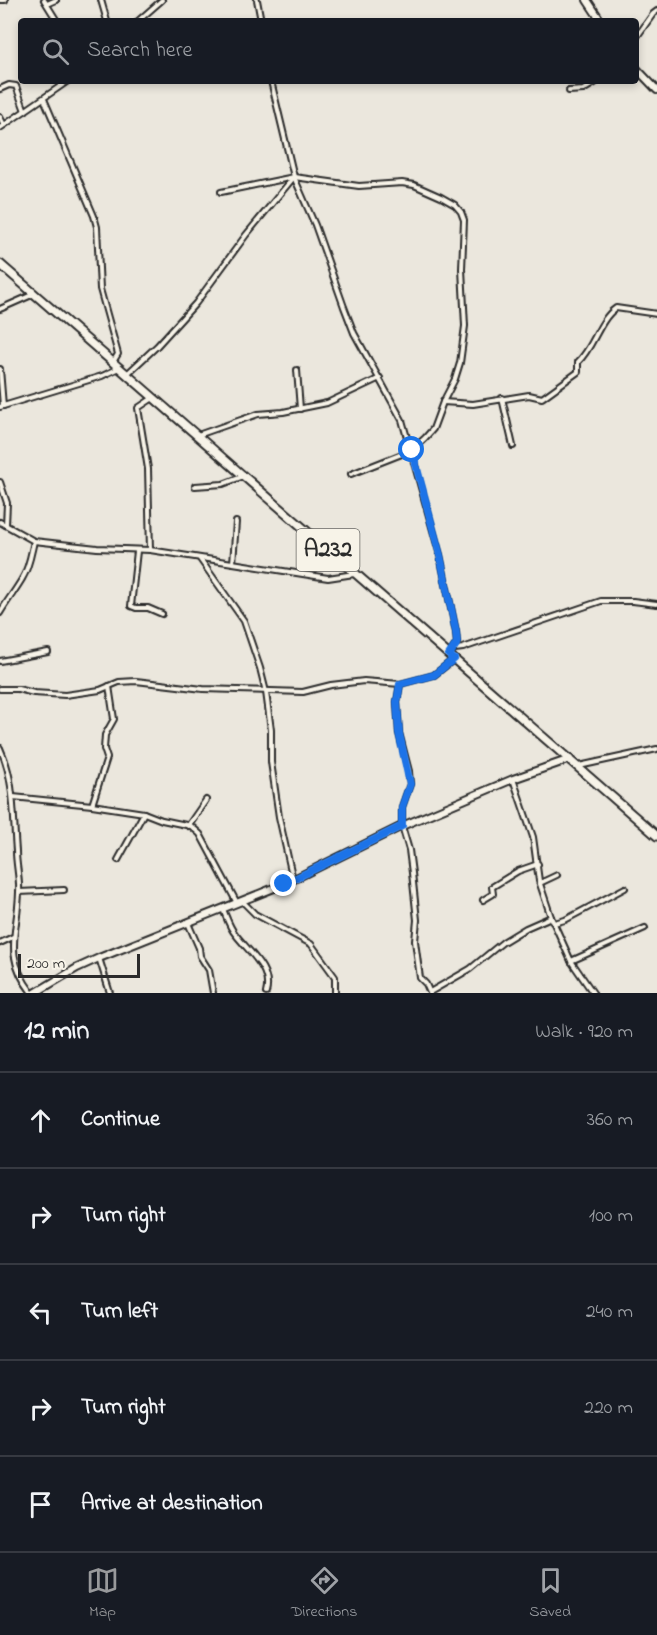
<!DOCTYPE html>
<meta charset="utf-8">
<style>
:root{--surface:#171b24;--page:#242831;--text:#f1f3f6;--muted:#9ea1a6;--line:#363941;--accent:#98999b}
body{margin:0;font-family:"Indie Flower",sans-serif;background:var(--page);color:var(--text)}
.scale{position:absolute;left:18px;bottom:15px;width:122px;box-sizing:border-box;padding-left:6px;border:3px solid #2b2b2b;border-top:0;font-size:16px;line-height:21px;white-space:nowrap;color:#2b2b2b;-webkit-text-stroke:4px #f7f3e8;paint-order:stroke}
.stop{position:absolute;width:18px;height:18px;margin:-14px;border:4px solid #1a73e8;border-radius:50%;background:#fff}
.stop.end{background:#1a73e8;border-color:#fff;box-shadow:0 2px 6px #0008}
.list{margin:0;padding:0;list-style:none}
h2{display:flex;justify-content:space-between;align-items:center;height:78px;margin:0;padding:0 24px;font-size:26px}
h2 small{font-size:20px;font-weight:400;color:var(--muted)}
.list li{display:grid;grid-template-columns:39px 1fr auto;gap:18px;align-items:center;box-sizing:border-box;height:96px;padding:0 24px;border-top:2px solid var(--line)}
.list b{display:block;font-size:22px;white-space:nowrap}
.list em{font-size:20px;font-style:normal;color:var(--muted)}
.icon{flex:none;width:33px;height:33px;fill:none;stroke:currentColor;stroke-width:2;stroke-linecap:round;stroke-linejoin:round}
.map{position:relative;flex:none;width:657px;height:993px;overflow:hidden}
.search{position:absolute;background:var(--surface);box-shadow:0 3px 9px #0003;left:18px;right:18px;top:18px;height:66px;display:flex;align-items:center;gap:15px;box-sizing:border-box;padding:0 21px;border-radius:6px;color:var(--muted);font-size:22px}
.sheet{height:558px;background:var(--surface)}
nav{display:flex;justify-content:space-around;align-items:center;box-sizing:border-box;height:84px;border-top:2px solid var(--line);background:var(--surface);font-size:16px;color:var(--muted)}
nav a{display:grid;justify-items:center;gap:3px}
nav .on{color:var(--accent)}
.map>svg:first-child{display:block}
</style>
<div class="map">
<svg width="657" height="993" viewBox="0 0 657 993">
<rect width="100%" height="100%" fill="#ebe7dd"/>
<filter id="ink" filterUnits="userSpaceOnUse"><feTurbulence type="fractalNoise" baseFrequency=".0167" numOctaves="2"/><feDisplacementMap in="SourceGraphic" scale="12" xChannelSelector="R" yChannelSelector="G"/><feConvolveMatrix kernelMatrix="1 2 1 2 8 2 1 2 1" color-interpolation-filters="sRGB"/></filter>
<g filter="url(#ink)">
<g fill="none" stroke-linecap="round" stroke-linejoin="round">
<defs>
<g id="street">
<polyline points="0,0 5,0"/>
<polyline points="44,0 57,21"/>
<polyline points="101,0 107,21"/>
<polyline points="257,0 261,21"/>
<polyline points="47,4 56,0"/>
<polyline points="138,21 162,0"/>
<polyline points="636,38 653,14 657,11"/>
<polyline points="271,81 294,177 315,225 344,307 354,333 402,420 440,555 456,632 457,643 450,654"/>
<polyline points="0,89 9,85 16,86 25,111"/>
<polyline points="569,91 583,90 598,81"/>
<polyline points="44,99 94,216 97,227 100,289 118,354 113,362"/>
<polyline points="0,117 4,125"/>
<polyline points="0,128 68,81"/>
<polyline points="221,192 294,177 359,186 402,183 414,185 441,197 455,205 461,212 464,220 462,269 465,326 460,363 455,379 443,402 433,429 425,438 412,450 351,474"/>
<polyline points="0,309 34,294"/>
<polyline points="0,369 3,406"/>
<polyline points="297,370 300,409"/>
<polyline points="127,374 157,346 196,303 246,235 294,177"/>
<polyline points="502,398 513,446"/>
<path d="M443,402l30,2 56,-9 13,3 36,-26v-10c16,-15 20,-41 38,-54l41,6"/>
<polyline points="0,407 102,376 119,368"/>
<polyline points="198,435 258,414 283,412 327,403 380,378"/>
<polyline points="0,482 7,503 6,525"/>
<polyline points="195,486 223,484 244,476"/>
<polyline points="0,522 34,541 97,548 150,550 328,578 354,574"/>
<polyline points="150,550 148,469 138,408 153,398"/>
<polyline points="137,551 131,606 136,608 148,608 162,614"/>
<polyline points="200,559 244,621 260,668 266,692 271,730 271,762 279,817 293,880"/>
<polyline points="233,563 236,522"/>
<path d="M0,613c7,-12 15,-22 22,-34 7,-11 9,-25 12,-38"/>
<polyline points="455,649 463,648 601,601 633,601 657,604"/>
<polyline points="0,661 48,652"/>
<polyline points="400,684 397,702 399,733 409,771 410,784 402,807 402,826 409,850 412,873 417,920 415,941 420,978 426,984 430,993"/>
<polyline points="0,689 18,689 34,693 65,695 100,690 119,682 136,681 203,689 303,692 331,685 364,681 400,684 434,675 453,660"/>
<path d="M0,748c15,32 13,68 16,103 0,14 4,28 3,41 -1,41 -17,62 13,101"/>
<polyline points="579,766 657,749"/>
<polyline points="513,779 533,837 539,881 551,917 571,961 593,993"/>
<polyline points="13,797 92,805 144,813 162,820 191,826 200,834 237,903"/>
<polyline points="92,805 107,758 104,749 105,735 114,719 109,686"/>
<polyline points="188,826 206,800"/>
<polyline points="118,860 144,813"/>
<polyline points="540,883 557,875"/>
<polyline points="19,892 64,890"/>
<polyline points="483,900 493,894 492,887 518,871 538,864"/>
<polyline points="243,902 255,914 311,944 335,977 335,993"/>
<path d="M223,909c3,8 6,16 10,22 13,19 40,37 33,62"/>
<polyline points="188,923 199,948 200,956 209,970 213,993"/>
<polyline points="554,923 565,920 625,888"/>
<polyline points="0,943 13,937"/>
<polyline points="99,958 110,993"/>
<polyline points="571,961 645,928"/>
<polyline points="430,992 470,969 503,942 526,928 551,917"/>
</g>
<g id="secondary">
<polyline points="587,0 601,21"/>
<polyline points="636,68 657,90"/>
<polyline points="35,993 77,968 99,958 284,884 402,826 513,779 570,759"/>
</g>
<polyline id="primary" points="0,264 657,836"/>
</defs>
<!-- street casing -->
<use href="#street" stroke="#2b2b2b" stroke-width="8"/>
<!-- secondary casing -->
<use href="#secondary" stroke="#2b2b2b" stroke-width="10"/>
<!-- primary casing -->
<use href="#primary" stroke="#2b2b2b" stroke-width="11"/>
<!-- street -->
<use href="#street" stroke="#f7f3e8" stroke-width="4"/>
<!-- secondary -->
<use href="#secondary" stroke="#f7f3e8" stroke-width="6"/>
<!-- primary -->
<use href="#primary" stroke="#f7f3e8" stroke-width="7"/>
</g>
</g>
<g fill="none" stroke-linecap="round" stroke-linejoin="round" filter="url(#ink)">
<!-- route -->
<polyline stroke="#1a73e8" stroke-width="8" points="284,884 402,826 402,807 410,784 399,733 397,702 400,684 434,675 454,659 449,655 457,643 456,632 440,555 412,450"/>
</g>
<g text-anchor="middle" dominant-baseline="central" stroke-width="4.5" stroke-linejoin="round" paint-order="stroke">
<!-- shield labels -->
<rect fill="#f7f3e8" stroke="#686764" stroke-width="1.5" x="296.5" y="529" width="63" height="42" rx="4.5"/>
<g font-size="24" font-weight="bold" fill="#2b2b2b">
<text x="328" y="550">A232</text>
</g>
</g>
</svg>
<div class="scale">200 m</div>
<div class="stop" style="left:412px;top:450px"></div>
<div class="stop end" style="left:284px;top:884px"></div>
<div class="search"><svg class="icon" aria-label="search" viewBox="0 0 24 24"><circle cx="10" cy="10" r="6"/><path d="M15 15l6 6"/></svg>Search here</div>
</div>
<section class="sheet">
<h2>12 min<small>Walk · 920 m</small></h2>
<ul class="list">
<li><svg class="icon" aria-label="ahead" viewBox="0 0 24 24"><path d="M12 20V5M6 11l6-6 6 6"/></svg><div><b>Continue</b></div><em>360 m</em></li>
<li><svg class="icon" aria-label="right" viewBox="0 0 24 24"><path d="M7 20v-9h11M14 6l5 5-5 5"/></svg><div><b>Turn right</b></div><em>100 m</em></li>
<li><svg class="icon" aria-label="left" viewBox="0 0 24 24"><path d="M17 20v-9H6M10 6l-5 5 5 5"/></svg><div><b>Turn left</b></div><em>240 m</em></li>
<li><svg class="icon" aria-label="right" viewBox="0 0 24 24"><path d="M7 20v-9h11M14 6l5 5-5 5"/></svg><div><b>Turn right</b></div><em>220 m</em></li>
<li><svg class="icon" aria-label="arrive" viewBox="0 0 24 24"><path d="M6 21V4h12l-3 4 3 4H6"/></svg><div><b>Arrive at destination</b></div></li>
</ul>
</section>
<nav>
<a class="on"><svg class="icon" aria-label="map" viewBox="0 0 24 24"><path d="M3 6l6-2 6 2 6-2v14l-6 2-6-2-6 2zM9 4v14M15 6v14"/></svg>Map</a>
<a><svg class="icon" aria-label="directions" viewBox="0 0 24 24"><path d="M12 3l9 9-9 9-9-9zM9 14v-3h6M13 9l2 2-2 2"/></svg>Directions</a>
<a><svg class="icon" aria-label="saved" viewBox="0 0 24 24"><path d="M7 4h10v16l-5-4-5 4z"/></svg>Saved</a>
</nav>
